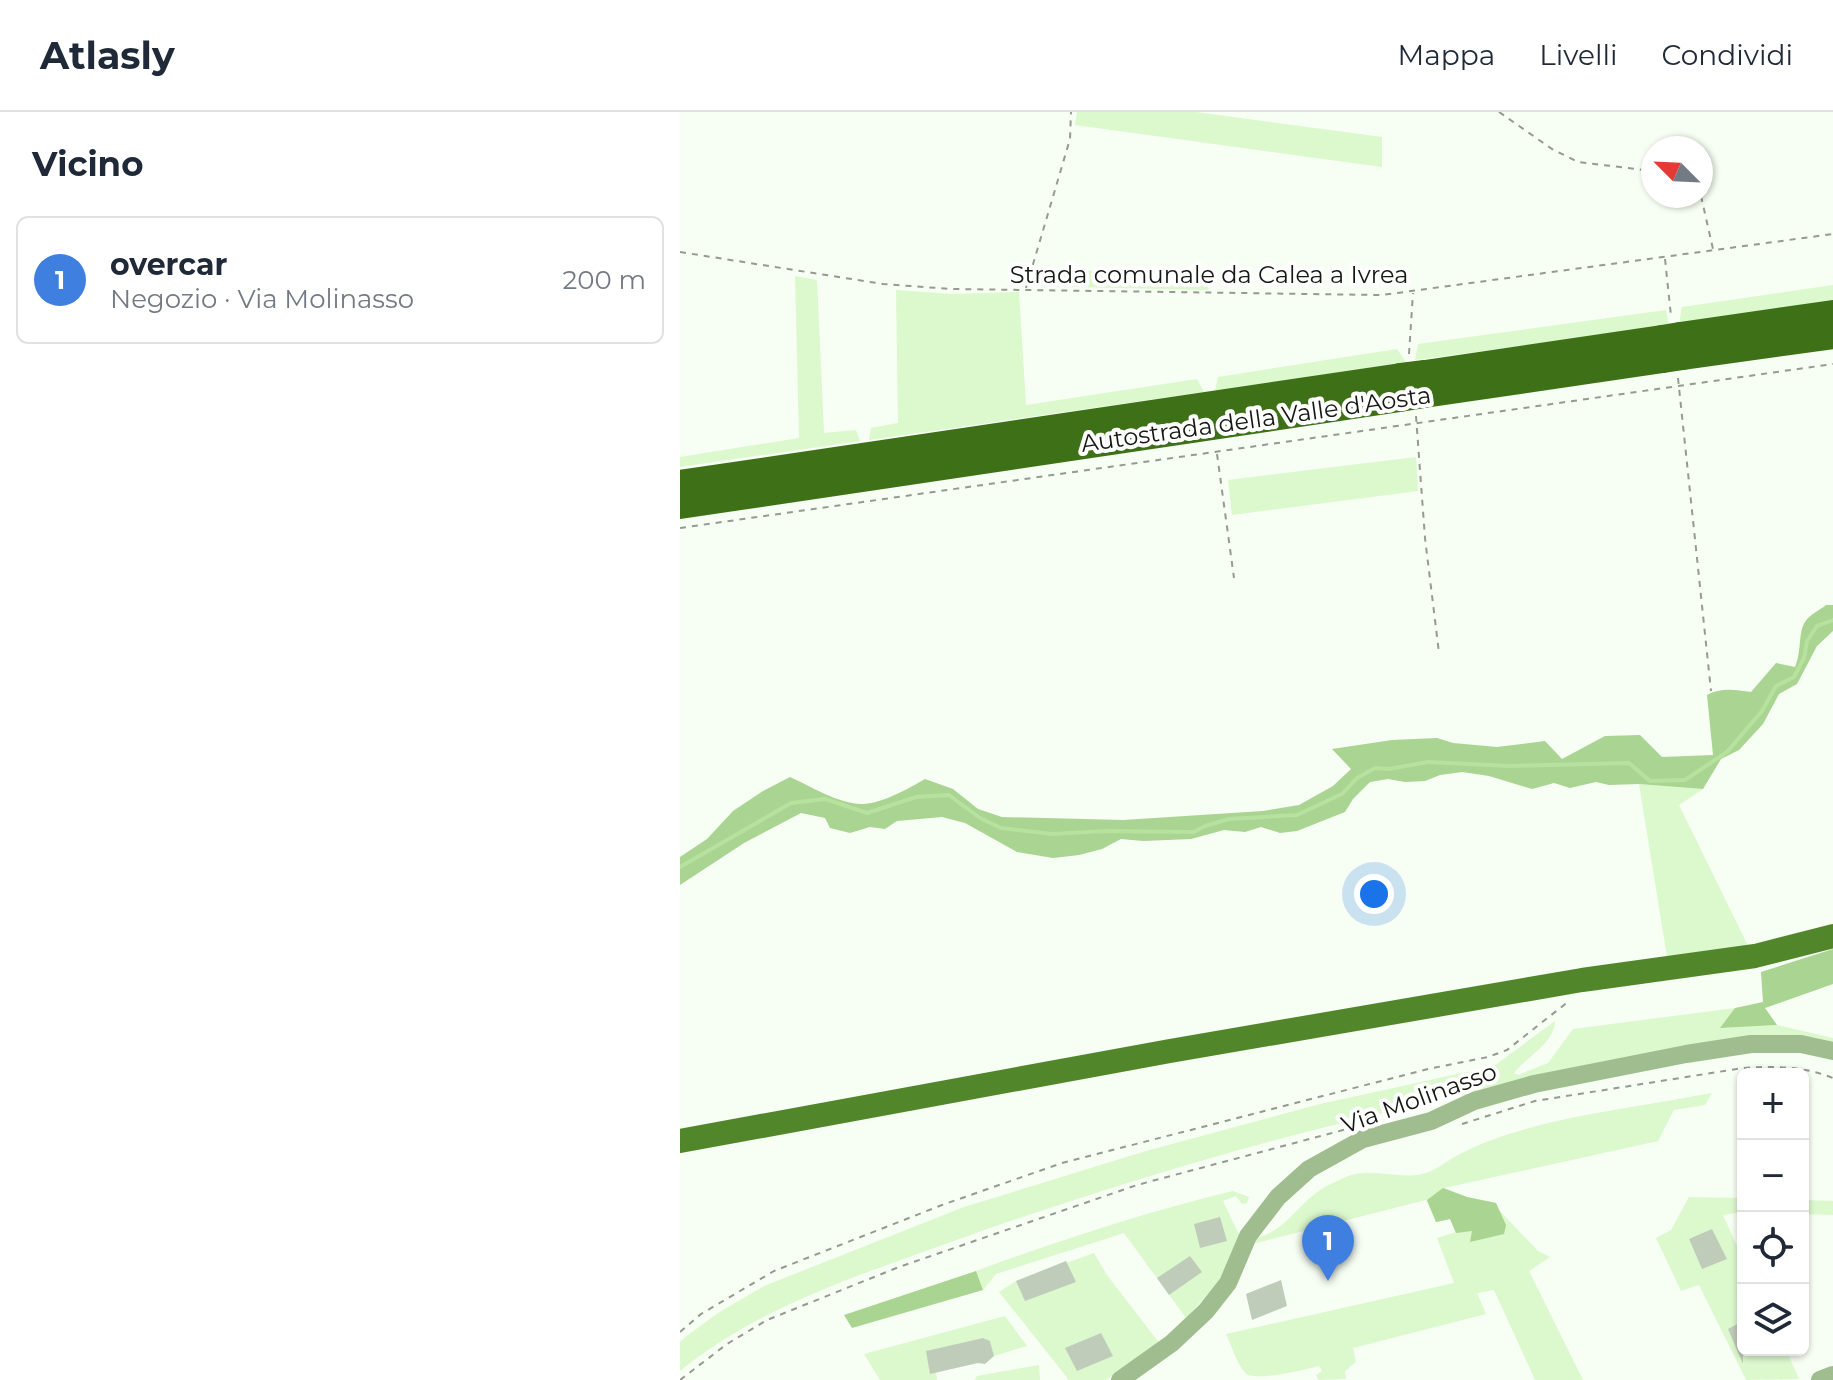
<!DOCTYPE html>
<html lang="it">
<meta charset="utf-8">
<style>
:root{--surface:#fff;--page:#f2f2f3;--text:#1f2937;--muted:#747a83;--line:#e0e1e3;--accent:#d93025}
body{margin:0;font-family:Montserrat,sans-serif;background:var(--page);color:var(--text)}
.controls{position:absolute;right:24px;bottom:24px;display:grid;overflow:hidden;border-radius:12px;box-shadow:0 2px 6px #0004}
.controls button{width:72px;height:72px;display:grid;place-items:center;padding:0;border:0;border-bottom:2px solid var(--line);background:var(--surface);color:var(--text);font:40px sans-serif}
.compass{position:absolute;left:961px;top:24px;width:72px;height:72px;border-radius:50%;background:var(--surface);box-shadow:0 2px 6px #0004;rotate:294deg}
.you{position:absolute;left:694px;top:782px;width:28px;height:28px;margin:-20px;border:6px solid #fff;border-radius:50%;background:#1a73e8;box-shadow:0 0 0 12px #1a73e833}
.badge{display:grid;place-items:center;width:52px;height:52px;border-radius:50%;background:var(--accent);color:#fff;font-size:26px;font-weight:700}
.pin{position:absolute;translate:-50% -66px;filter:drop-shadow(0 2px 4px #0008)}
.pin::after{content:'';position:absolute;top:42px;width:28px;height:24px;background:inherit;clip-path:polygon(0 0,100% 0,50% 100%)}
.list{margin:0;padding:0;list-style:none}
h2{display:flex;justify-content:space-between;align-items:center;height:104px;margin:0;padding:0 32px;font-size:34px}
h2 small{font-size:26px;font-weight:400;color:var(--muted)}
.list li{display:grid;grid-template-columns:52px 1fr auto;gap:24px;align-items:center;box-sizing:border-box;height:128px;margin:0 16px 16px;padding:0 16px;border:2px solid var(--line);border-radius:12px}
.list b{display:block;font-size:30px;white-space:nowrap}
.list p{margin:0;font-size:26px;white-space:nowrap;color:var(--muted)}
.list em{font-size:26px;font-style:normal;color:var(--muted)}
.icon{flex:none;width:44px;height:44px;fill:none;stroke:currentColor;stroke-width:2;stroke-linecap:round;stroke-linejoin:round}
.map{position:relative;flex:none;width:1153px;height:1268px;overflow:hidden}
header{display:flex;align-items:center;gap:48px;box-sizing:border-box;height:112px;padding:0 40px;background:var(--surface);border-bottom:2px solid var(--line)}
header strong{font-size:38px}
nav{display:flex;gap:44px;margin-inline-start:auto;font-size:28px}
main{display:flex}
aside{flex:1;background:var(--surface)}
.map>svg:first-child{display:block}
</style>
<header>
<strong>Atlasly</strong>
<nav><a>Mappa</a><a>Livelli</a><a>Condividi</a></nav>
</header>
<main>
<aside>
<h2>Vicino<small></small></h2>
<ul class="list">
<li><span class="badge" style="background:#3f7fe0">1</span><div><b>overcar</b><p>Negozio · Via Molinasso</p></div><em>200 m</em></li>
</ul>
</aside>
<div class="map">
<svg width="1153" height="1268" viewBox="0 0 1153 1268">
<rect width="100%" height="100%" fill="#f7fef3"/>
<!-- green -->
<g fill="#dcf8cd">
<polygon points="397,0 516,0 702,25 702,55 395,13"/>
<polygon points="355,158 529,161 528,178 350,174"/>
<polygon points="115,164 137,168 144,321 176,318 180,329 0,355 0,345 119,326"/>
<polygon points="1153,173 1153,189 999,212 1002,195"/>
<polygon points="216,178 273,182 339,180 346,293 517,267 524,280 189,328 191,316 218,311"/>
<polygon points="986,198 989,214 735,248 738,232"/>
<polygon points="717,237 726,250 535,279 538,265"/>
<polygon points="736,345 738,379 552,403 548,368"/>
<polygon points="959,672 1023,677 999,693 1070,838 988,851"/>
<path d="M1055,896l-14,20 56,-3 56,13v4l-21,-5c-142,24 -287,42 -428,76 -143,33 -283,76 -422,125 -99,36 -199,66 -282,133v-29l4,-4 34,-25 46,-27 200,-79 182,-56 174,-47 174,-38 61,-45c-1,23 -29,36 -41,52l4,2 30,-12 25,-34z"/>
<path d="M1032,981l-7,12 -31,5 -16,31 -214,47 23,9 29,6 2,6 40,42 12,6 -21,14 54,109h-48l-41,-90 -17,3 9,21 -133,34 3,14 -11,9 1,8 -27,1 -3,-5 6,-4 -3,-5c-16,4 -56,14 -71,9 -10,-7 -16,-29 -22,-41l228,-51 -17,-45 19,-6 -6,-13 -14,3 -10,-22 -174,44v-6c28,-2 43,-29 64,-45 9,-7 21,-12 32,-17 26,-9 52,5 78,-3 10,-3 18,-10 27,-15 17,-10 37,-18 56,-24 66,-21 136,-28 203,-41z"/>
<path d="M553,1079l16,6 -2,6 -5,1 -6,-8 -13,5 19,40 -25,43 -31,34 -62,-85 -128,41 -13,16 -7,-19c84,-31 170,-59 257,-80z"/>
<polygon points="1009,1085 1063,1086 1063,1100 1043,1103 1063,1147 1063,1238 1106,1238 1119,1267 1066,1268 1019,1173 1001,1179 976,1126 991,1118"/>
<polygon points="1123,1088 1153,1089 1153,1103 1123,1102"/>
<polygon points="414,1141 427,1163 480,1232 426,1268 389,1268 319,1180 336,1169"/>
<polygon points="325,1204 347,1234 314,1244 310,1229 303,1226 247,1239 250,1261 256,1260 257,1268 200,1268 184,1242"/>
<polygon points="359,1253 360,1268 295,1268 297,1264"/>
</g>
<!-- forest -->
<g fill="#a9d491">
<path d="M1146,493h7v26l-16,15 -20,38 -18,10 -16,30 -24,26 -18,9 -18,30 -64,-5 -30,1 -13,-3 -26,6 -16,-5 -22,6 -43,-13 -27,-4 -22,3 -15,6 -20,1 -17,-3 -18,3 -17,17 -8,13 -48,19 -17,2 -19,-6 -16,5 -21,-2 -33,9 -48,2 -22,-2 -19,10 -23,6 -26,3 -36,-6 -52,-29 -23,-6 -45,4 -12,8 -15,-2 -20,6 -20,-5 -5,-10 -24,-5 -57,30 -64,42v-28l27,-18 26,-28 30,-20 27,-14c22,10 47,26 71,27 18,1 49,-16 64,-25l28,10 25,20 24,8 121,3 140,-9 36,-6 34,-19 18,-17 -19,-20 60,-9 45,-2 16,5 44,4 48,-6 17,18 43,-23 35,-1 22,22 51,-2 -6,-60c14,-8 29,-5 44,-3l25,-29 19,4c7,-16 3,-35 10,-45 4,-7 15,-12 21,-17z"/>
<polygon points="1153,837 1153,872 1085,896 1097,913 1040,916 1055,896 1083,890 1081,860"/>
<polygon points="763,1076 787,1085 816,1091 826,1113 824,1122 790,1130 792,1119 776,1121 770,1107 756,1110 747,1088"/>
<polygon points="296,1159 303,1178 172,1216 164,1203"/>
</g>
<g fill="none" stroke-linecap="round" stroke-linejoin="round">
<!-- stream -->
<polyline stroke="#b7e29e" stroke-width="4" points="0,755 111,691 145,687 187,701 236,685 269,683 300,706 321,716 372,722 426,719 514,720 525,714 549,707 617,703 662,682 677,666 695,656 709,657 748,650 829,654 949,651 970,669 1005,668 1047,640 1082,599 1096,574 1114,565 1124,546 1127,529 1137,514 1153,508"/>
</g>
<!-- building -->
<g fill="#c0ccba">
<polygon points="540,1105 547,1129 520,1136 514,1112"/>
<polygon points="1032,1117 1047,1147 1022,1157 1009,1127"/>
<polygon points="510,1144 522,1160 489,1183 477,1166"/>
<polygon points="386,1149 396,1170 345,1189 336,1169"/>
<polygon points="601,1168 607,1194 572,1208 566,1182"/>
<polygon points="1063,1209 1063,1252 1048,1217"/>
<polygon points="421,1221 433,1244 397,1259 385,1236"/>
<polygon points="303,1226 310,1229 314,1244 305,1252 298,1251 250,1262 246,1239"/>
</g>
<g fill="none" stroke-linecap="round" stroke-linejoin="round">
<!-- path -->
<g stroke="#959b92" stroke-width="2" stroke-dasharray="6 6" stroke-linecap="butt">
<polyline points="819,0 872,37 898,50 973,59"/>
<polyline points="1021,84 1033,137"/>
<polyline points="0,140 203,172 271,177 702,183 1153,122"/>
<polyline points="985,147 991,204"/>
<polyline points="346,176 390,27 391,0"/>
<polyline points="729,242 733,181"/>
<polyline points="998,266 1031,579"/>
<polyline points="736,304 745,426 759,541"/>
<polyline points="537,342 554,466"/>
<polyline points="0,416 1153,252"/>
<path d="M782,1012l73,-23 208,-33c32,-2 60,-2 90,10"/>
<polyline points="0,1220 21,1202 94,1159 262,1093 382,1051 748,957 808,945 827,938 889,889"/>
<polyline points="0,1268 47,1232 87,1208 219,1155 457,1073 667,1017"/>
</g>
<!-- minor -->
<g stroke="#9fbd8f" stroke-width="18">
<polyline points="440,1268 492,1231 526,1199 548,1171 568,1124 598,1085 629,1057 683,1027 751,1009 794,989 854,972 1006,942 1071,932 1121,932 1153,939"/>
<polyline points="1140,1268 1153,1263"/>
</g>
<!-- major -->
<polyline stroke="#51872a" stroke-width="24" points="0,1029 490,939 902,868 1075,844 1153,824"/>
<!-- highway -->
<g stroke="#3e7017" stroke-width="28">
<polyline points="1000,224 1153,202"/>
<polyline points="1003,244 1153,223"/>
<polyline points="745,262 982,227"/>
<polyline points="744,282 983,247"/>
<polyline points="0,372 721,265"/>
<polyline points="0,393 720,286"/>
</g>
<!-- highway-bridge -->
<g stroke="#3e7017" stroke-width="28">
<polyline points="982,227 1000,224"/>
<polyline points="983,247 1003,244"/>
<polyline points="721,265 745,262"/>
<polyline points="720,286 744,282"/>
</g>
</g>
<g text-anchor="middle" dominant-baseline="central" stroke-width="8" stroke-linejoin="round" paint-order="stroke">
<!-- street labels -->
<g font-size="24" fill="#151913" stroke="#fff">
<text x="529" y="162">Strada comunale da Calea a Ivrea</text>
<text transform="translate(576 307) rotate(-8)">Autostrada della Valle d'Aosta</text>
<text transform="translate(739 986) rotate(-20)">Via Molinasso</text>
</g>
</g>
</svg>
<div class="controls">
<button>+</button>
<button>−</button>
<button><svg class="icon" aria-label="locate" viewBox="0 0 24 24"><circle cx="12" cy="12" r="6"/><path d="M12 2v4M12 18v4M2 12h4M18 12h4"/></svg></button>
<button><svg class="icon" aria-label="layers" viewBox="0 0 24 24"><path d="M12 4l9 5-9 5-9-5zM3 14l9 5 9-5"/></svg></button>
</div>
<svg class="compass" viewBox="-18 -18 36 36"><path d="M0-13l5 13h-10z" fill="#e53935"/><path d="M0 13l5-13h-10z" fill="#747a83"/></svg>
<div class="you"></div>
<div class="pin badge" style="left:648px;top:1169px;background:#3f7fe0">1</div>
</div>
</main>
